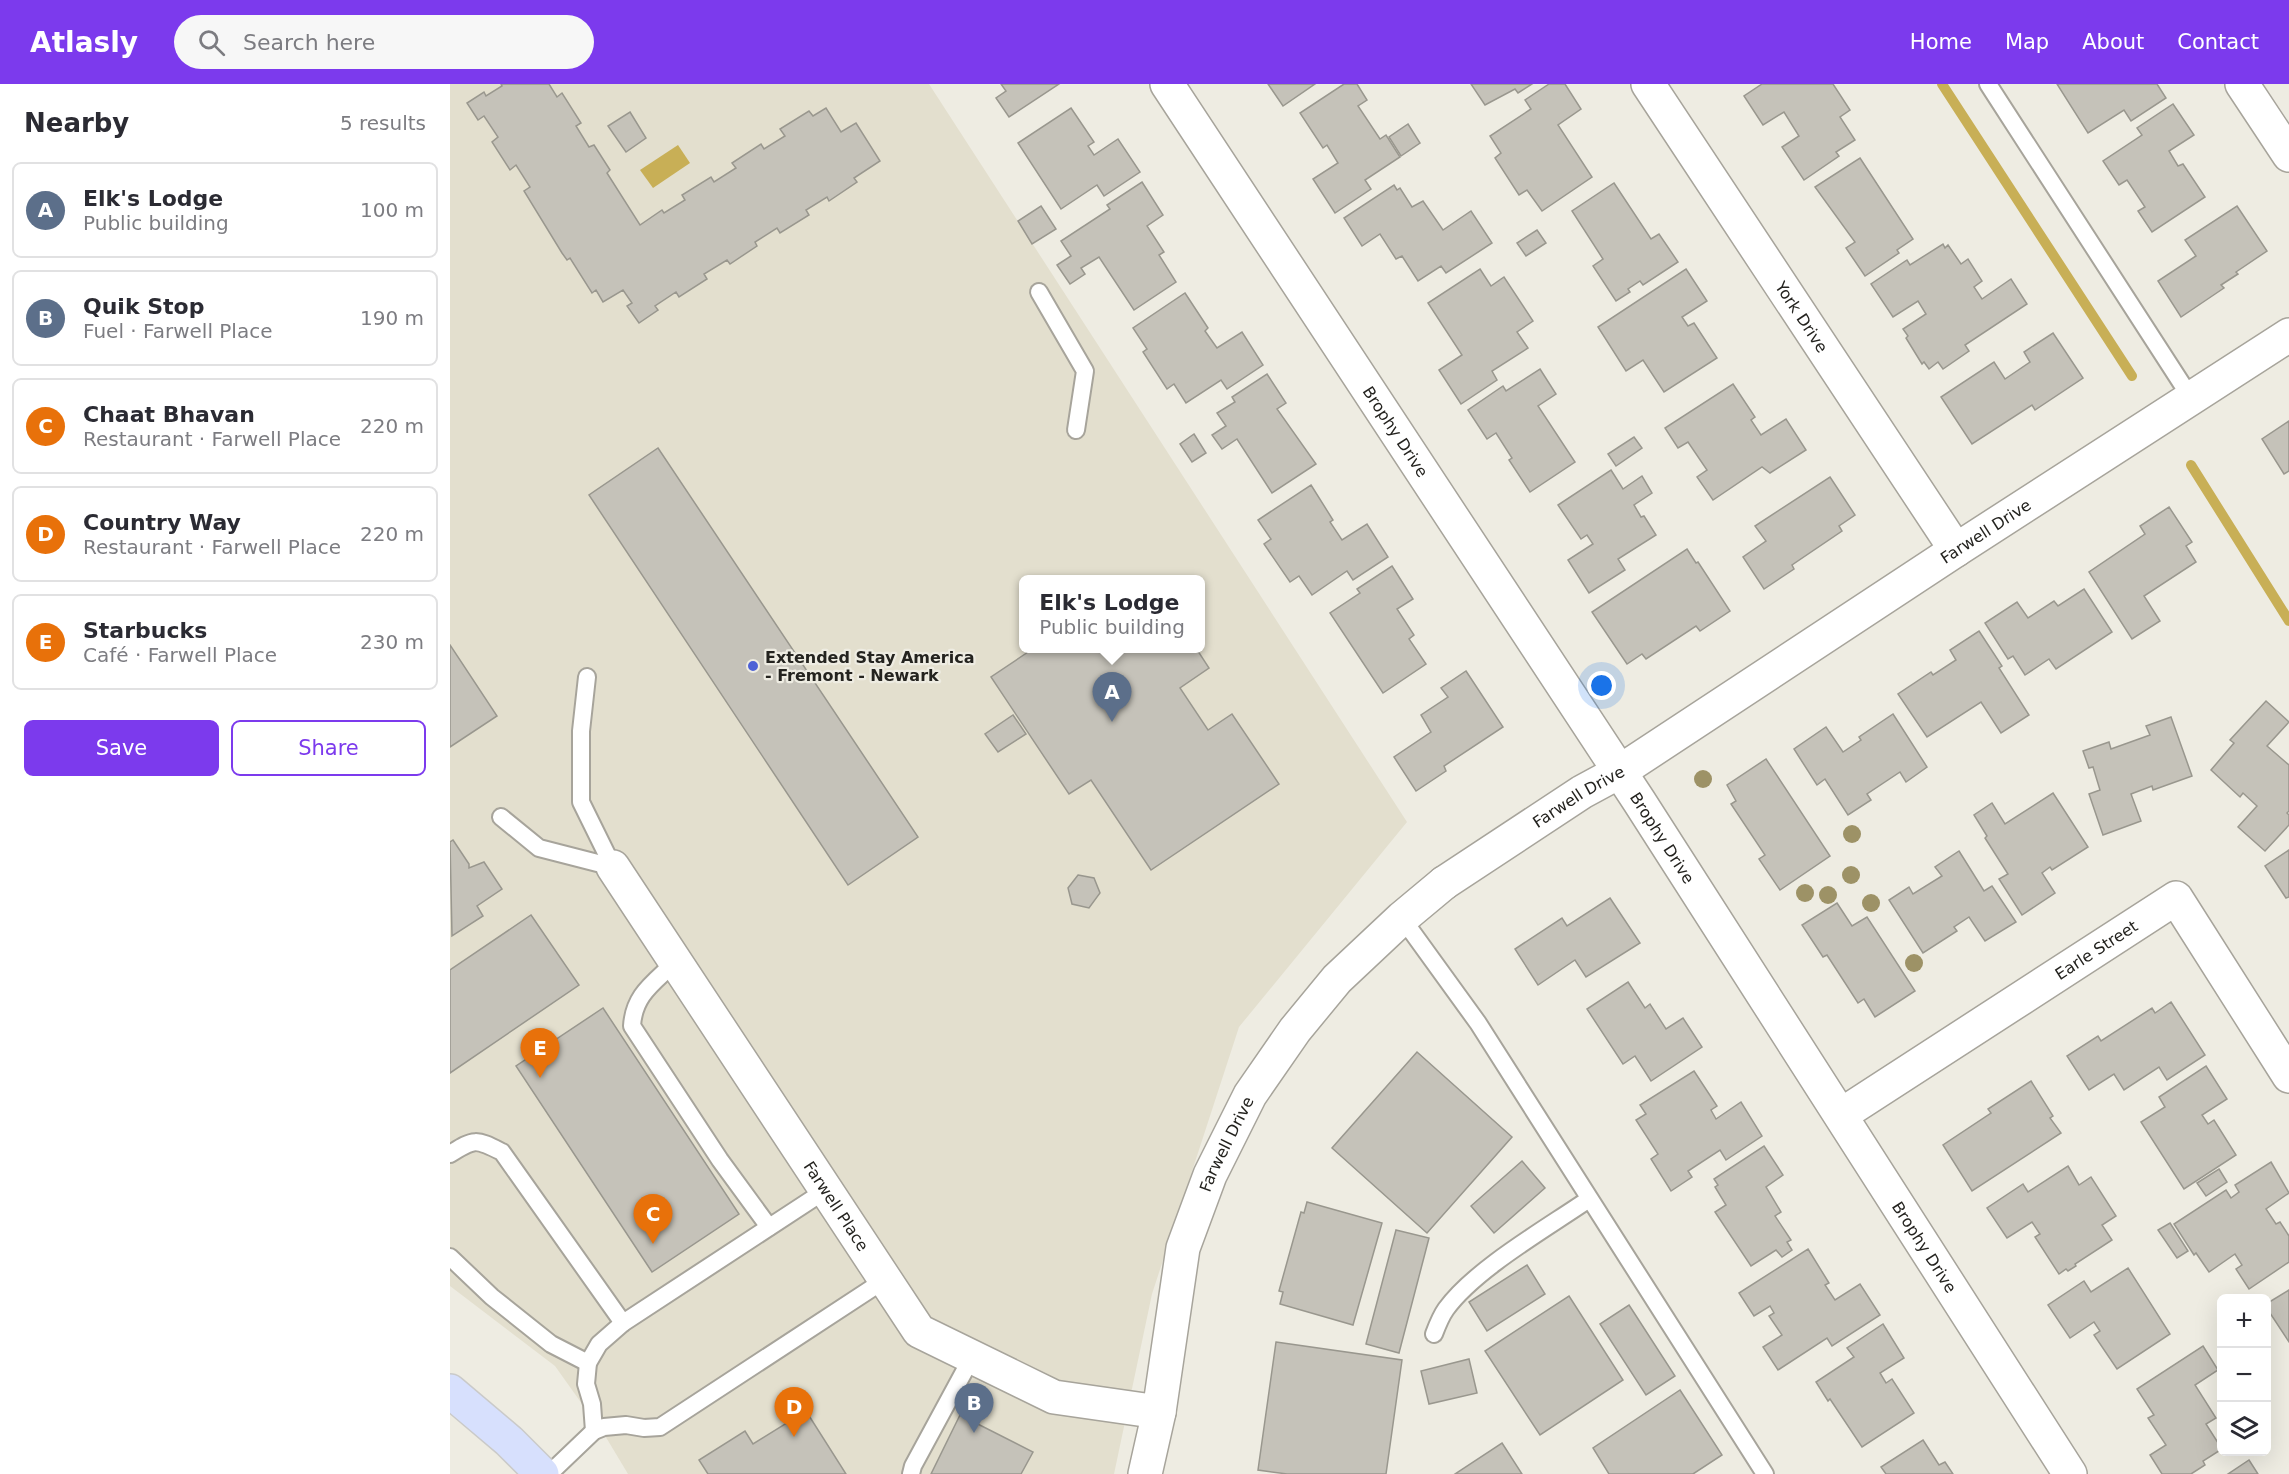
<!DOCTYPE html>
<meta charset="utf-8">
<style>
:root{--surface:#fff;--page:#f7f7f7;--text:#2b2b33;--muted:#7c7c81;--line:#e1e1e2;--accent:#7c3aed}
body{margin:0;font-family:"DejaVu Sans",sans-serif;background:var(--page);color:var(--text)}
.controls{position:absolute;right:18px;bottom:18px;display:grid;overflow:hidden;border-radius:9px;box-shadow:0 6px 24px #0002}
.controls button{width:54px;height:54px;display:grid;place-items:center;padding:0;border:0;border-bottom:2px solid var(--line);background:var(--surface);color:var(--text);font:30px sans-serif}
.you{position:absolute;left:1152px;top:602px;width:21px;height:21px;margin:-15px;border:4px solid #fff;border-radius:50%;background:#1a73e8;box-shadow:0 0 0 9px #1a73e833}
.badge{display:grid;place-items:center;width:39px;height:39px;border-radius:50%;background:var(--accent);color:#fff;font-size:20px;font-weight:700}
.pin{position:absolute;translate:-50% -50px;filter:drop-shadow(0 2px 3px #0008)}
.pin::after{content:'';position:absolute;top:32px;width:21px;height:18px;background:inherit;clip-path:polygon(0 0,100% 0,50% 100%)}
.popup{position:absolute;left:569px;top:491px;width:186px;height:78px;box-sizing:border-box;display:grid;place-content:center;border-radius:9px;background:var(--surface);filter:drop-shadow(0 2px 4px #0005);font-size:20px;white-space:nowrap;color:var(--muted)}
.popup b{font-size:22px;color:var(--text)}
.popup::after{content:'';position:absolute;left:50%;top:100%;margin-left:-12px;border:12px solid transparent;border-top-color:var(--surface)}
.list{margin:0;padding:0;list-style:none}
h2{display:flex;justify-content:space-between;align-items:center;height:78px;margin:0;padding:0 24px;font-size:26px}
h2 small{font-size:20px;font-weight:400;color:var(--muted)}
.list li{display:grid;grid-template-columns:39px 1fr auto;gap:18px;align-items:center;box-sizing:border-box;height:96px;margin:0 12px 12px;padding:0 12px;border:2px solid var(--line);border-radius:9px}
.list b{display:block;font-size:22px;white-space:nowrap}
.list p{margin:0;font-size:20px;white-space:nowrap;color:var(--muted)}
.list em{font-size:20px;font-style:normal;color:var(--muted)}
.actions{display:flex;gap:12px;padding:18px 24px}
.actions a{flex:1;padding:14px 0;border:2px solid var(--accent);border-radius:9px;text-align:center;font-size:21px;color:var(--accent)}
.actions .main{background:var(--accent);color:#fff}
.icon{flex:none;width:33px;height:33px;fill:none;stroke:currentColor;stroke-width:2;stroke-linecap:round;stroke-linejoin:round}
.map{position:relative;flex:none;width:1839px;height:1390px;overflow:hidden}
header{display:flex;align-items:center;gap:36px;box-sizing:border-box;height:84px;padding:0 30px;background:var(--accent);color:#fff}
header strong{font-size:28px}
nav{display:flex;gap:33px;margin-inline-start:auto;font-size:21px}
.search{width:420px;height:54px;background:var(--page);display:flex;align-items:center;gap:15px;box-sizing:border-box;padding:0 21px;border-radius:33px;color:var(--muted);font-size:22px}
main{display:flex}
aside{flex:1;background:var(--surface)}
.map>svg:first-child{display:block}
</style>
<header>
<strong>Atlasly</strong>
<div class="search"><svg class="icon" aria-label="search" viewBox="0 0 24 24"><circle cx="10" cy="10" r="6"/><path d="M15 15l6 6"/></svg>Search here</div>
<nav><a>Home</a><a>Map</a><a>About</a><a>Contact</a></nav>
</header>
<main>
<aside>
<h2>Nearby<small>5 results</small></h2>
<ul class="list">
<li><span class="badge" style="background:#5c6f8a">A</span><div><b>Elk's Lodge</b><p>Public building</p></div><em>100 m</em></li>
<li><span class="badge" style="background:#5c6f8a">B</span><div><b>Quik Stop</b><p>Fuel · Farwell Place</p></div><em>190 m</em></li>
<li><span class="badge" style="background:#e8710a">C</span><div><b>Chaat Bhavan</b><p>Restaurant · Farwell Place</p></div><em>220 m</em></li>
<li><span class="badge" style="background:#e8710a">D</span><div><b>Country Way</b><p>Restaurant · Farwell Place</p></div><em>220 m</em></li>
<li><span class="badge" style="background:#e8710a">E</span><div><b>Starbucks</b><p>Café · Farwell Place</p></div><em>230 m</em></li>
</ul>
<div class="actions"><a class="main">Save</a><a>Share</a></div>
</aside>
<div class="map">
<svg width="1839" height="1390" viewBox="0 0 1839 1390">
<rect width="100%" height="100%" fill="#eeece2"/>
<!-- built -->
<path fill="#e3dfce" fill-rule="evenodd" d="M0,0h479l478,738 -168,205 -87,267 -38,180h-486l-21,-35 -52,-73 -105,-80zM574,496h176v68h-176z"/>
<!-- water -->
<polygon fill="#c8af56" points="228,61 240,79 203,104 190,86"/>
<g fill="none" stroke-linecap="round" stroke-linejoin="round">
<!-- stream -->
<g stroke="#c8af56" stroke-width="10">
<polyline points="1492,0 1682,292"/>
<polyline points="1741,381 1839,537"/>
</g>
</g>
<!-- building -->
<g fill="#c5c2b9" stroke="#99978e" stroke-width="1.5">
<polygon points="51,0 99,0 107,13 112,9 131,39 126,42 139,63 144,61 160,86 157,89 190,141 212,126 214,129 235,116 232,111 261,93 264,98 286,84 282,79 311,60 314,65 335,52 330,45 359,27 363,32 376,24 391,48 406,39 430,77 404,94 407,98 379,117 377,113 356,126 359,131 330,149 327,144 305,158 307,162 280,180 277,176 254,190 257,195 229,213 226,208 205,222 208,226 189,239 177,222 182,219 173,206 153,218 146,206 142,209 120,174 117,176 112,169 74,107 80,103 66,81 60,86 42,58 48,53 34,32 28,36 17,19 34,8 36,12 52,2"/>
<polygon points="551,0 609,0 559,33 546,14 556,7"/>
<polygon points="818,0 865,0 833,22"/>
<polygon points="894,0 907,0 917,16 908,22 930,55 936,51 950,73 915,96 921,105 885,129 863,95 888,79 877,61 873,64 850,29"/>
<polygon points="1021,0 1082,0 1068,9 1065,5 1035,21"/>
<polygon points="1099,0 1115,0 1131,25 1108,41 1142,93 1092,127 1077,106 1069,111 1045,74 1051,69 1040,52 1081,25 1075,16"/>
<polygon points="1312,0 1383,0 1400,26 1390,33 1405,56 1386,68 1389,72 1354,96 1332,63 1349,52 1334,28 1313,41 1294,12"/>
<polygon points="1607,0 1707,0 1716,14 1681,37 1674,26 1638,49"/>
<polygon points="1723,20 1744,51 1719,67 1728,82 1733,80 1755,113 1702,148 1688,127 1695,123 1677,96 1669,101 1653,77 1692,51 1687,44"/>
<polygon points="621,24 644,58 638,62 644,71 668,55 690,88 654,112 647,101 611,125 568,59"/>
<polygon points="180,28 196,54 176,68 158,42"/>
<polygon points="958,40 970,59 951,72 939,53"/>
<polygon points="1410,74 1463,155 1447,166 1449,169 1415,192 1396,164 1405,158 1365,103"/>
<polygon points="692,98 713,131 697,142 714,168 709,171 726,198 684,226 649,173 631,184 635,190 620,200 607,181 621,172 611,157 660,125 657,121"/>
<polygon points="1164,99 1201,155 1209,150 1228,178 1193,201 1190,197 1178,205 1180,208 1166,217 1143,182 1153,175 1122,127"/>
<polygon points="944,101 947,106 950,104 962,123 973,117 993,146 1021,127 1042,159 996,189 991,182 968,197 952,172 946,175 930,150 912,162 894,134"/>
<polygon points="591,122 606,145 582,160 568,137"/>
<polygon points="1787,122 1817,167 1786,188 1788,190 1771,201 1774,204 1731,233 1708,197 1746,172 1735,156"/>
<polygon points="1087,146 1096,159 1076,172 1067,159"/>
<polygon points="1493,160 1495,164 1498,161 1511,180 1518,175 1532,197 1524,203 1532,215 1561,195 1577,220 1515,261 1519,267 1493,285 1488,278 1479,285 1474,278 1472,280 1456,254 1458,252 1453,245 1476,230 1468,217 1443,233 1421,200 1457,176 1460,181"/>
<polygon points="1030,185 1041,202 1054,193 1083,237 1067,248 1078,264 1042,287 1047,296 1011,320 989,286 1012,271 978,219"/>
<polygon points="1236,185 1257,217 1232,233 1238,242 1244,239 1267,274 1214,308 1193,276 1176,287 1148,243"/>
<polygon points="735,209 758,244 755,247 767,264 792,248 813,281 777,305 771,296 736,319 724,300 717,305 693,268 697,265 683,244"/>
<polygon points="1603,249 1633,294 1585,326 1582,321 1522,360 1491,313 1544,278 1555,295 1580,278 1574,268"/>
<polygon points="1090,285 1106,310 1088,322 1125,378 1080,408 1059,376 1062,374 1046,349 1037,355 1018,326 1053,302 1056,307"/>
<polygon points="817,290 836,319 827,325 866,380 822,409 787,355 772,365 762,351 776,342 767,329 785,318 782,313"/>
<polygon points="1283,300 1305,333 1301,336 1311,351 1336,335 1356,366 1320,389 1312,383 1263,416 1247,393 1257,386 1238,358 1228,364 1215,344"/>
<polygon points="1839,337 1839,387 1834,390 1812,355"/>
<polygon points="744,350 756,369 742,378 730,360"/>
<polygon points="1184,353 1192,364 1166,382 1158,370"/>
<polygon points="208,364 468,753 398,801 139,411"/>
<polygon points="1161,386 1173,405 1192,392 1202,409 1184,421 1191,433 1194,432 1206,451 1168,475 1175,486 1139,509 1118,476 1143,460 1137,451 1131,455 1108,421"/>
<polygon points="1380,393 1405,431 1389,442 1392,447 1342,481 1344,485 1314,505 1293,473 1316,457 1305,442"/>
<polygon points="861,401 883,436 880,438 892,456 917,440 938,473 903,496 897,487 862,511 849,492 840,498 814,460 821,455 808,436"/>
<polygon points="1719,423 1742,458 1736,462 1746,478 1694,512 1710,537 1682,555 1639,488 1695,450 1690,442"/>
<polygon points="1237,465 1246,479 1248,478 1280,527 1250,547 1246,542 1196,575 1192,570 1177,580 1142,528"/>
<polygon points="942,482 963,515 947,525 964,551 959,555 976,580 933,609 880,529 910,509 907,505"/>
<polygon points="1634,505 1662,548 1606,585 1599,575 1575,591 1563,572 1558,575 1535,539 1567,518 1578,534 1604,517 1608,522"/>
<polygon points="1529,547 1552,582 1549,584 1579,631 1551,649 1531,618 1477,653 1448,610 1481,588 1483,591 1506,576 1500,566"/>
<polygon points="0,561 47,632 0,663"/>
<polygon points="584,564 746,564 759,584 730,604 758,646 782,630 829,700 701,786 641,696 619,710 541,593"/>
<polygon points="1016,587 1053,643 994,682 996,687 966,707 944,673 981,648 971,631 998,613 991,604"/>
<polygon points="1816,617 1839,638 1817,662 1839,681 1839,727 1837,729 1839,731 1839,741 1815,767 1788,743 1807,722 1793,709 1790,713 1761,686 1784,659 1780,656"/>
<polygon points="1443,630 1477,683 1456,698 1450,688 1417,710 1421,716 1398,731 1375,695 1367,701 1344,665 1376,643 1393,668 1411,656 1409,653"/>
<polygon points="563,631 576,650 548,668 535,650"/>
<polygon points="1721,633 1742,692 1703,706 1702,702 1681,710 1691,737 1653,751 1639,710 1650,706 1643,683 1639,684 1633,667 1659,658 1661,665 1700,651 1696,642"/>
<polygon points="1316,675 1380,772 1330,806 1309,775 1315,771 1281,720 1286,717 1277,701"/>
<polygon points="1603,709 1638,763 1602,786 1600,783 1592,789 1605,809 1572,831 1549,795 1558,790 1535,754 1537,752 1524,731 1542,719 1555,740"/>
<polygon points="3,756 19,780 19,784 34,778 52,805 27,822 33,832 2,852 0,758"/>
<polygon points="1839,766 1839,813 1836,814 1815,782"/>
<polygon points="1509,767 1534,807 1542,802 1566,838 1535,857 1519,833 1504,843 1507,847 1473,869 1439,816 1459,803 1463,810 1492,792 1485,783"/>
<polygon points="628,791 644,794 650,809 639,824 622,820 618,804"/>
<polygon points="1160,814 1190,859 1136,893 1125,876 1088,901 1065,865 1112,834 1117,842"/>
<polygon points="1387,819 1402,842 1417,833 1465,907 1425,933 1414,915 1408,919 1377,871 1373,873 1352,841"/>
<polygon points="81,831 129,901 0,989 0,886"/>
<polygon points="1178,898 1195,924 1200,920 1216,945 1233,934 1252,963 1201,997 1185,972 1173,980 1137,925"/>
<polygon points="1721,918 1755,971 1717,996 1709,983 1674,1006 1664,990 1639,1006 1617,972 1648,952 1651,957 1702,924 1705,929"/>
<polygon points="153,924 289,1130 202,1188 66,982"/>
<polygon points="967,968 1062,1053 977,1149 882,1064"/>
<polygon points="1756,982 1777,1015 1752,1031 1758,1040 1764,1036 1786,1071 1734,1105 1691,1038 1715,1023 1709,1013"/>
<polygon points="1244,987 1267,1022 1261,1026 1266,1035 1291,1018 1312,1052 1276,1076 1270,1066 1238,1087 1242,1093 1221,1107 1201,1075 1208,1070 1186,1036 1196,1030 1190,1021"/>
<polygon points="1581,997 1603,1032 1600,1034 1611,1049 1522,1107 1493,1061 1541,1029 1538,1025"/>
<polygon points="1314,1062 1333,1091 1316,1103 1331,1128 1325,1132 1341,1156 1337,1158 1342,1166 1332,1173 1326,1166 1301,1182 1265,1128 1276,1121 1265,1103 1268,1101 1264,1095"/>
<polygon points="1072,1077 1095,1104 1044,1149 1021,1122"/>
<polygon points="1821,1078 1839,1109 1816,1125 1826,1140 1830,1138 1839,1152 1839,1178 1799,1205 1786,1185 1792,1181 1785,1170 1759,1188 1746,1169 1744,1171 1724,1140 1776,1106 1781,1114 1789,1108 1785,1101"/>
<polygon points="1618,1082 1629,1101 1641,1093 1666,1132 1652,1141 1662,1156 1625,1180 1626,1182 1618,1187 1616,1185 1609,1190 1585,1153 1590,1150 1582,1138 1557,1154 1537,1124 1573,1100 1578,1108"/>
<polygon points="1769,1085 1777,1098 1756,1112 1747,1099"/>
<polygon points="857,1118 932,1139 903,1241 830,1220 833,1208 829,1207 851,1128 854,1129"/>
<polygon points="1720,1139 1738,1167 1727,1174 1708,1146"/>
<polygon points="946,1146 979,1154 949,1269 916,1260"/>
<polygon points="1358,1165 1379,1199 1375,1201 1385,1216 1410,1200 1430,1231 1382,1262 1377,1254 1328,1286 1313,1263 1332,1251 1319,1232 1324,1229 1320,1222 1304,1232 1289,1209"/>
<polygon points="1077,1181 1095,1210 1037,1247 1019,1218"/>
<polygon points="1678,1184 1720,1250 1667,1285 1644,1251 1650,1247 1644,1238 1620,1254 1598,1221 1634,1197 1641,1208"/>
<polygon points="1839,1206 1839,1258 1816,1223 1816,1220"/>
<polygon points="1119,1212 1173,1296 1090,1351 1035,1267"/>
<polygon points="1179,1221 1225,1292 1196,1311 1150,1240"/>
<polygon points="1433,1240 1454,1274 1430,1289 1436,1299 1442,1295 1464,1329 1412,1363 1380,1315 1378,1317 1366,1298 1404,1273 1397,1264"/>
<polygon points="826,1258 952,1276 936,1390 837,1390 808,1386"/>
<polygon points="1753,1262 1768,1286 1745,1301 1766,1334 1756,1340 1772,1365 1753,1377 1755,1381 1741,1390 1712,1390 1700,1371 1716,1361 1698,1334 1704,1331 1687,1305"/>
<polygon points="1019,1275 1027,1309 979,1320 971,1287"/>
<polygon points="1230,1306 1272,1371 1243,1390 1159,1390 1143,1364"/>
<polygon points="356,1327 396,1390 258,1390 249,1376 295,1347 303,1360"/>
<polygon points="510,1331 583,1368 571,1390 481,1390"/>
<polygon points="1473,1356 1489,1381 1495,1378 1503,1390 1436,1390 1431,1383"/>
<polygon points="1052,1359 1072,1390 1005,1390"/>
<polygon points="1799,1376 1808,1390 1778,1390"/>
</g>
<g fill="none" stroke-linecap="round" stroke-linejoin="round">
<defs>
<g id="service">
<polyline points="1538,0 1741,314"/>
<polyline points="589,208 635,287 626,346"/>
<polyline points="137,593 131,647 131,718 163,783"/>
<polyline points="51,733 89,764 163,783"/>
<polyline points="952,834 1028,939 1315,1390"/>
<path d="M225,878c-21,21 -41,32 -43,64l88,134 49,67"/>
<path d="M0,1070c25,-16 26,-15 52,-2l121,171"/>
<polyline points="0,1173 42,1213 101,1260 138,1279"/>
<path d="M984,1250c3,-8 7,-18 12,-25 29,-40 101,-81 143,-110"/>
<polyline points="144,1347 142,1320 136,1300 138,1279 149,1260 173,1239 376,1106"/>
<polyline points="99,1390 144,1347 154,1343 176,1341 194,1344 210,1343 436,1195"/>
<polyline points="461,1390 463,1382 522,1273"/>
</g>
<g id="minor">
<path id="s1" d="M717,0l472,717 431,673"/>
<path id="s2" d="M1198,0l308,466"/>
<polyline points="1792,0 1839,71"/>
<path id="s3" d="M163,783l306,464 135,66 105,15"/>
<path id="s4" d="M994,799l138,-91 37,-20 337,-222 333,-215"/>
<path id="s5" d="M1391,1031l335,-217 113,178"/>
</g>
<g id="tertiary">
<path id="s6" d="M695,1390l14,-62 24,-164 27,-73 40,-80 45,-65 42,-51 65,-61 42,-35"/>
</g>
<polyline id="primary" points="0,1307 59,1357 92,1390"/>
</defs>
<!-- service casing -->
<use href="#service" stroke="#a7a49b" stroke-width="20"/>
<!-- minor casing -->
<use href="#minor" stroke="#a7a49b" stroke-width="36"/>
<!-- tertiary casing -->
<use href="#tertiary" stroke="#a7a49b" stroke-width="36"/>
<!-- primary casing -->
<use href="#primary" stroke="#cacac9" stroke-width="36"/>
<!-- service -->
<use href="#service" stroke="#fff" stroke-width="16"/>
<!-- minor -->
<use href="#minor" stroke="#fff" stroke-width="33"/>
<!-- tertiary -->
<use href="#tertiary" stroke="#fff" stroke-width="33"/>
<!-- primary -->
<use href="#primary" stroke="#d7e0fd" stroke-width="33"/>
</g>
<!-- trees -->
<g fill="#9d9266">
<circle cx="1253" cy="695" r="9"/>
<circle cx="1402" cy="750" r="9"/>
<circle cx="1401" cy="791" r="9"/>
<circle cx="1355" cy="809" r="9"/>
<circle cx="1378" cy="811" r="9"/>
<circle cx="1421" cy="819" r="9"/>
<circle cx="1464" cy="879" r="9"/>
</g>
<!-- markers -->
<circle fill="#4d61d6" stroke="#eeece2" stroke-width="2" cx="303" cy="582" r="6"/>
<g text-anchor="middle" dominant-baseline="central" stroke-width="4.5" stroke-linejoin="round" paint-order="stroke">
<!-- street labels -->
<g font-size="16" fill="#24231f" stroke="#eeece2">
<text stroke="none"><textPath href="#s2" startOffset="279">York Drive</textPath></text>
<text stroke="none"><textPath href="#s1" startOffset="416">Brophy Drive</textPath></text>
<text stroke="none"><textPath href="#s4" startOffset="646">Farwell Drive</textPath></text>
<text stroke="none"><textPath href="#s4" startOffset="160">Farwell Drive</textPath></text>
<text stroke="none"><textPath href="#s1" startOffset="902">Brophy Drive</textPath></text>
<text stroke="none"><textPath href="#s5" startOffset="304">Earle Street</textPath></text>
<text stroke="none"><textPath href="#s6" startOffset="342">Farwell Drive</textPath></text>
<text stroke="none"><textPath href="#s3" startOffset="406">Farwell Place</textPath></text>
<text stroke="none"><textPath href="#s1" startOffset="1388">Brophy Drive</textPath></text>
</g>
<!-- poi labels -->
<g font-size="16" font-weight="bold" fill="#24231f" stroke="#eeece2" text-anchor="start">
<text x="315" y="573">Extended Stay America<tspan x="315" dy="18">- Fremont - Newark</tspan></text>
</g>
</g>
</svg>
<div class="controls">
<button>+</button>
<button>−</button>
<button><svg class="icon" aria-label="layers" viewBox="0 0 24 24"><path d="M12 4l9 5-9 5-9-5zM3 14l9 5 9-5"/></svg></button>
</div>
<div class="you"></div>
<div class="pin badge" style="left:662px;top:638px;background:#5c6f8a">A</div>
<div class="popup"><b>Elk's Lodge</b>Public building</div>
<div class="pin badge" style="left:524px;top:1349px;background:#5c6f8a">B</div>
<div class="pin badge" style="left:203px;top:1160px;background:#e8710a">C</div>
<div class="pin badge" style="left:344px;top:1353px;background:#e8710a">D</div>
<div class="pin badge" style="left:90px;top:994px;background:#e8710a">E</div>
</div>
</main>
